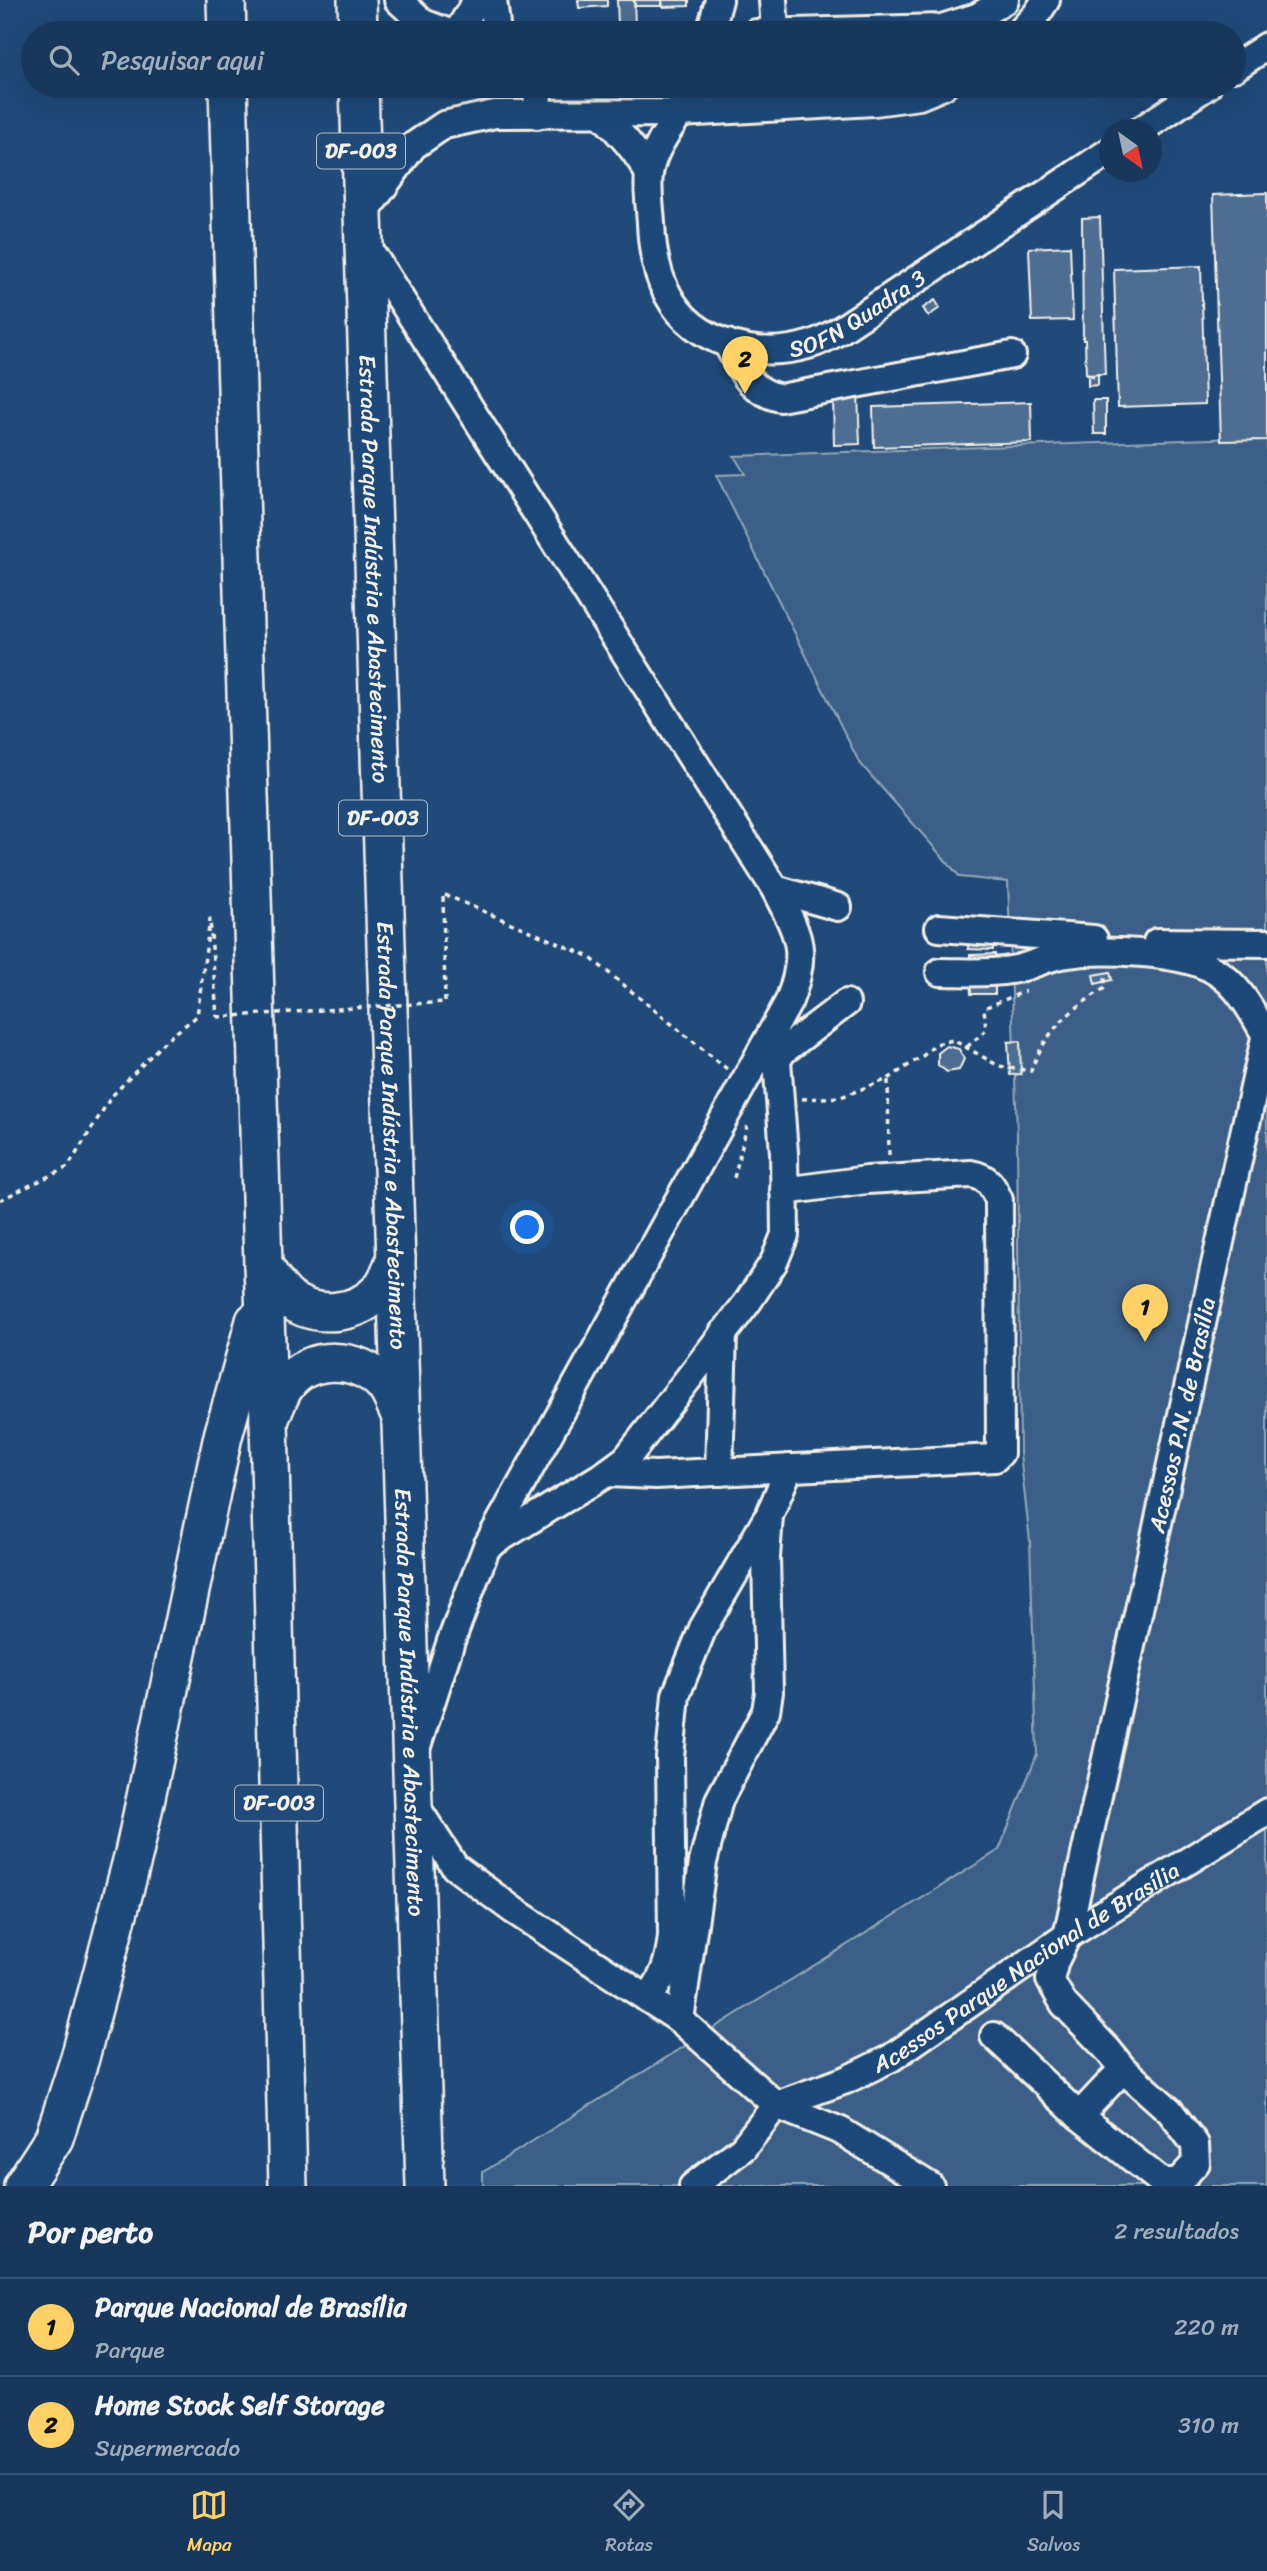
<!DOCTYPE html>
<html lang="pt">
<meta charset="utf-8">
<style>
:root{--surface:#17385c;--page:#203f62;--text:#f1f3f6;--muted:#9eacbb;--line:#365272;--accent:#ffd166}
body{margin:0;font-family:Sriracha,sans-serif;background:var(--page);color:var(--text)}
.compass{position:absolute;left:1099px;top:119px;width:63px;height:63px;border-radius:50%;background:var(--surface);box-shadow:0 7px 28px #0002;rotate:147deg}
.you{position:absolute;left:528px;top:1228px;width:24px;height:24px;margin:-18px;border:5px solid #fff;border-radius:50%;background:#1a73e8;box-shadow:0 0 0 10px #1a73e833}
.badge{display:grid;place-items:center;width:46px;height:46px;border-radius:50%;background:var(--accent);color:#111;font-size:23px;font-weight:700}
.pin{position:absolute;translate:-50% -58px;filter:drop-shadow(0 2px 4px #0008)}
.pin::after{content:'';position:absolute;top:37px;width:24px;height:21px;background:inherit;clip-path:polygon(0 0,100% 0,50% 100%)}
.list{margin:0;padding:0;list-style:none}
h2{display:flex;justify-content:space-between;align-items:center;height:91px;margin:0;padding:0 28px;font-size:30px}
h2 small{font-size:23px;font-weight:400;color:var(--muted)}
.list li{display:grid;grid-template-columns:46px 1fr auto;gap:21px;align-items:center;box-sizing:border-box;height:98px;padding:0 28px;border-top:2px solid var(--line)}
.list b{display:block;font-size:26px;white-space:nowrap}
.list p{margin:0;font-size:23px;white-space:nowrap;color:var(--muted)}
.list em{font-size:23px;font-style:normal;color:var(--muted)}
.icon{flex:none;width:38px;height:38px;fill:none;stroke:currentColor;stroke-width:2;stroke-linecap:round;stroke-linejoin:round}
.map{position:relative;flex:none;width:1267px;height:2186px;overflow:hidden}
.search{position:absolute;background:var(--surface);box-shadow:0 7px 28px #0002;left:21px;right:21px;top:21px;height:77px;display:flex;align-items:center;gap:18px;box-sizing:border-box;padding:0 24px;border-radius:38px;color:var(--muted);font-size:26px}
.sheet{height:287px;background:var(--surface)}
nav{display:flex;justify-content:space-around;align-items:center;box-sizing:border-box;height:98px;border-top:2px solid var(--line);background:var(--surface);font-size:19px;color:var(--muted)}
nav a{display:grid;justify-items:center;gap:4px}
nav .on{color:var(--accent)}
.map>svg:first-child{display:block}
</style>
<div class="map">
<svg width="1267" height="2186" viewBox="0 0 1267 2186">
<rect width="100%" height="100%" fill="#1f4a7a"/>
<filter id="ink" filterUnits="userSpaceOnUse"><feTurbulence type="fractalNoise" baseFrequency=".0143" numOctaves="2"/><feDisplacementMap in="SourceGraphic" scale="14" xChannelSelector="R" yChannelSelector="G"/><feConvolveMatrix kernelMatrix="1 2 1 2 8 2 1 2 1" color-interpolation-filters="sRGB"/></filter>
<g filter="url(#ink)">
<!-- green -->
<polygon fill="#3a5f88" stroke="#97a8b8" stroke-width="2" points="1267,437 1267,2186 483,2186 483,2172 999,1850 1037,1754 1030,1541 1020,1454 1017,1133 1008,882 960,877 859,762 716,475 745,474 734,456"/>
<!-- building -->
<g fill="#4d6e92" stroke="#f4f1e8" stroke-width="2">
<polygon points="578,0 607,0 607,6 579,8"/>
<polygon points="617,0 634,0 635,25 618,25"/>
<polygon points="634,0 662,0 662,6 635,6"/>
<polygon points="662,0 689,0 689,6 663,7"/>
<polygon points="1267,193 1267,440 1221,441 1213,195"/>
<polygon points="1100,217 1105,374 1086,375 1085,340 1083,340 1082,222 1082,218"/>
<polygon points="1070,246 1073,320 1032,321 1029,248"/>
<polygon points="1201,266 1205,404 1118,407 1114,269"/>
<polygon points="935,300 940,308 928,316 923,308"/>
<polygon points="1088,374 1093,377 1093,375 1098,374 1098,385 1088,386"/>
<polygon points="858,394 860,444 834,445 833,395"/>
<polygon points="1093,400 1106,400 1106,434 1094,434"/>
<polygon points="1031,402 1032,442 874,447 873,407"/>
<polygon points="968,934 992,934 993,950 968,949"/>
<polygon points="995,954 995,994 971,994 970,955"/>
<polygon points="1110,972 1112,980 1095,984 1093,975"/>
<polygon points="1020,1041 1021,1074 1010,1075 1008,1042"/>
<polygon points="947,1046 959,1049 964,1059 959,1070 947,1072 938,1065 938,1053"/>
</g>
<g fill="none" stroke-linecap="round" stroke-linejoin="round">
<defs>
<g id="minor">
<polyline points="398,0 423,23 449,33"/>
<polyline points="493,0 497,33"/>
<polyline points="773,0 775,32"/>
<polyline points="457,33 477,0"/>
<polyline points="710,33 719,0"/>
<polyline points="756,33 942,28 977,17 1005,0"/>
<polyline points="1019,33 1036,15 1046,0"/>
<polyline points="1234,68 1267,46"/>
<path id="s1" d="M680,113c-12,17 -28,39 -31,61 -2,15 1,33 2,49 1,24 5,51 17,72 26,49 90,65 140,50 12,-3 24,-10 34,-16l268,-178"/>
<path d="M601,114c19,19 35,36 48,60"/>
<polyline points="537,115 538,86"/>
<polyline points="1141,130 1207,86"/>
<polyline points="362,216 413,146 444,125 495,114 680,113 874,102 919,96 943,86"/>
<polyline points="365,243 775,889 838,907"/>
<path d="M727,343c14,27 21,47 53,55l232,-43"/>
<polyline points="939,928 1094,939"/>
<polyline points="1157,942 1267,943"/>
<path d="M940,972c23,0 47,2 70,-2 18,-2 34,-12 51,-15 37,-7 122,-4 154,16 23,13 37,40 50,63"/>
<polyline points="719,1472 723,1333"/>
<path d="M607,1473l49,2 339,-17 5,-5 -1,-253c-7,-15 -11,-23 -28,-26l-104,6 -83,11"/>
<polyline points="489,1545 607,1473 626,1459 747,1303 774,1262 785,1235 784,1153 777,1060 783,1051 846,1003"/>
<path d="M417,1746l34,-105 36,-95 302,-545c20,-52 9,-66 -14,-112"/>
<polyline points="413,1802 455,1867 513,1910 680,2020 776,2105 841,2131 930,2186"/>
<path d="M648,1999c16,-22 21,-36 24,-63l-2,-179 6,-62 27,-67 63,-108"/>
<polyline points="680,2020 703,1862 719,1800 766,1711 769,1692 766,1557 769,1516 789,1468"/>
<path id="s2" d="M994,2036l85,80 83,66h16l18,-19 -1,-19 -25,-33 -47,-42 -15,-19 -44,-46 -14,-24 5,-19 12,-25 200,-907"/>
<path id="s3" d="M776,2105l70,-25 45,-22 176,-122 200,-124"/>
<polyline points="1079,2116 1123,2069"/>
<polyline points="693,2186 743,2148 776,2105"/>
</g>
<g id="highway">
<polyline points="226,0 227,33"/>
<polyline points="357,0 358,33"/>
<polyline points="228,86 263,1265 269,1420 288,2186"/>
<path id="s4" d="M359,86l66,2100"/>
<path d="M263,1265c7,11 15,25 26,34 26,20 68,16 90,-8 8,-9 13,-22 17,-34"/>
<path d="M269,1420c6,-11 10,-26 17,-35 23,-31 73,-29 98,-1 8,9 12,24 18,34"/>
<polyline points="23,2186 54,2138 80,2058 134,1853 223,1436 255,1321"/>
</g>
</defs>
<!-- minor casing -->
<use href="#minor" stroke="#f4f1e8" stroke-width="32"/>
<!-- highway casing -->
<use href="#highway" stroke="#f4f1e8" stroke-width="42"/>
<!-- path -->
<g stroke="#f4f1e8" stroke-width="3.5" stroke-dasharray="5 5" stroke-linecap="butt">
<polyline points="445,1002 443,894 588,956 727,1069"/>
<polyline points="967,1047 986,1030 984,1008 1026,991"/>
<polyline points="888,1080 889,1156"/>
<path d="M802,1099l39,-2 47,-18 36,-24 12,-11 17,-4 46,26 32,5c14,-40 39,-61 74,-83v-15"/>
<polyline points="734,1178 747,1126"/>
<polyline points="0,1200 68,1167 111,1097 165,1041 197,1016 210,919 217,1017"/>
</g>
<!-- minor -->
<use href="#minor" stroke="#1f4a7a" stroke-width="26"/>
<!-- highway -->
<use href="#highway" stroke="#1f4a7a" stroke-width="37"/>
<!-- path-bridge -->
<polyline stroke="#f4f1e8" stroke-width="3.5" stroke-dasharray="5 5" stroke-linecap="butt" points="217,1017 445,1002"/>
</g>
</g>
<g text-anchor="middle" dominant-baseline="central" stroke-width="5" stroke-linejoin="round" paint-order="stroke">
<!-- shield labels -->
<g fill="#1f4a7a" stroke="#b4bfc7" stroke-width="2">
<rect x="317" y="133.5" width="88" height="35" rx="5"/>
<rect x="339" y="800.5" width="88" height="35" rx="5"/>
<rect x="235" y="1785.5" width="88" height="35" rx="5"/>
</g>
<g font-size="21" font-weight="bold" fill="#f4f1e8">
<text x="361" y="151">DF-003</text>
<text x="383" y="818">DF-003</text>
<text x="279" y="1803">DF-003</text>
</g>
<!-- street labels -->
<g font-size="23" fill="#f4f1e8" stroke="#1f4a7a">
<text stroke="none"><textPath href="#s1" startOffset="411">SOFN Quadra 3</textPath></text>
<text stroke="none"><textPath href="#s4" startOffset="483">Estrada Parque Indústria e Abastecimento</textPath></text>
<text stroke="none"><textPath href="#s4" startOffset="1050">Estrada Parque Indústria e Abastecimento</textPath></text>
<text stroke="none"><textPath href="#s2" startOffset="1085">Acessos P.N. de Brasília</textPath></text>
<text stroke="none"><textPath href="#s4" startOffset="1617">Estrada Parque Indústria e Abastecimento</textPath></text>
<text stroke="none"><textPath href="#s3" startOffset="287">Acessos Parque Nacional de Brasília</textPath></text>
</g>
</g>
</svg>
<svg class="compass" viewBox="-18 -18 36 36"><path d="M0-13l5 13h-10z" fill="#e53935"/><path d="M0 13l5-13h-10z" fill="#9eacbb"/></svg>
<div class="you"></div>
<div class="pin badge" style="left:1145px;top:1342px">1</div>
<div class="pin badge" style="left:745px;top:394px">2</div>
<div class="search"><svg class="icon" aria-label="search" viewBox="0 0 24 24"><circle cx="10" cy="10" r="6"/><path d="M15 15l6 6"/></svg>Pesquisar aqui</div>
</div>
<section class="sheet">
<h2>Por perto<small>2 resultados</small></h2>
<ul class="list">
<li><span class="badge">1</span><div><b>Parque Nacional de Brasília</b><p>Parque</p></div><em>220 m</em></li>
<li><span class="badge">2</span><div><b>Home Stock Self Storage</b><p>Supermercado</p></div><em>310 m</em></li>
</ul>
</section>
<nav>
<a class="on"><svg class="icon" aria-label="map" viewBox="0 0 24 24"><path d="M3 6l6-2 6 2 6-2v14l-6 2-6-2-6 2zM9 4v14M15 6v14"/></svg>Mapa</a>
<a><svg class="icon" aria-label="directions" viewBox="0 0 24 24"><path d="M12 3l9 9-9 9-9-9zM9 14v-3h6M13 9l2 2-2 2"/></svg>Rotas</a>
<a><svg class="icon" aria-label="saved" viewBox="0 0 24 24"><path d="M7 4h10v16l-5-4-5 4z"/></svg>Salvos</a>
</nav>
